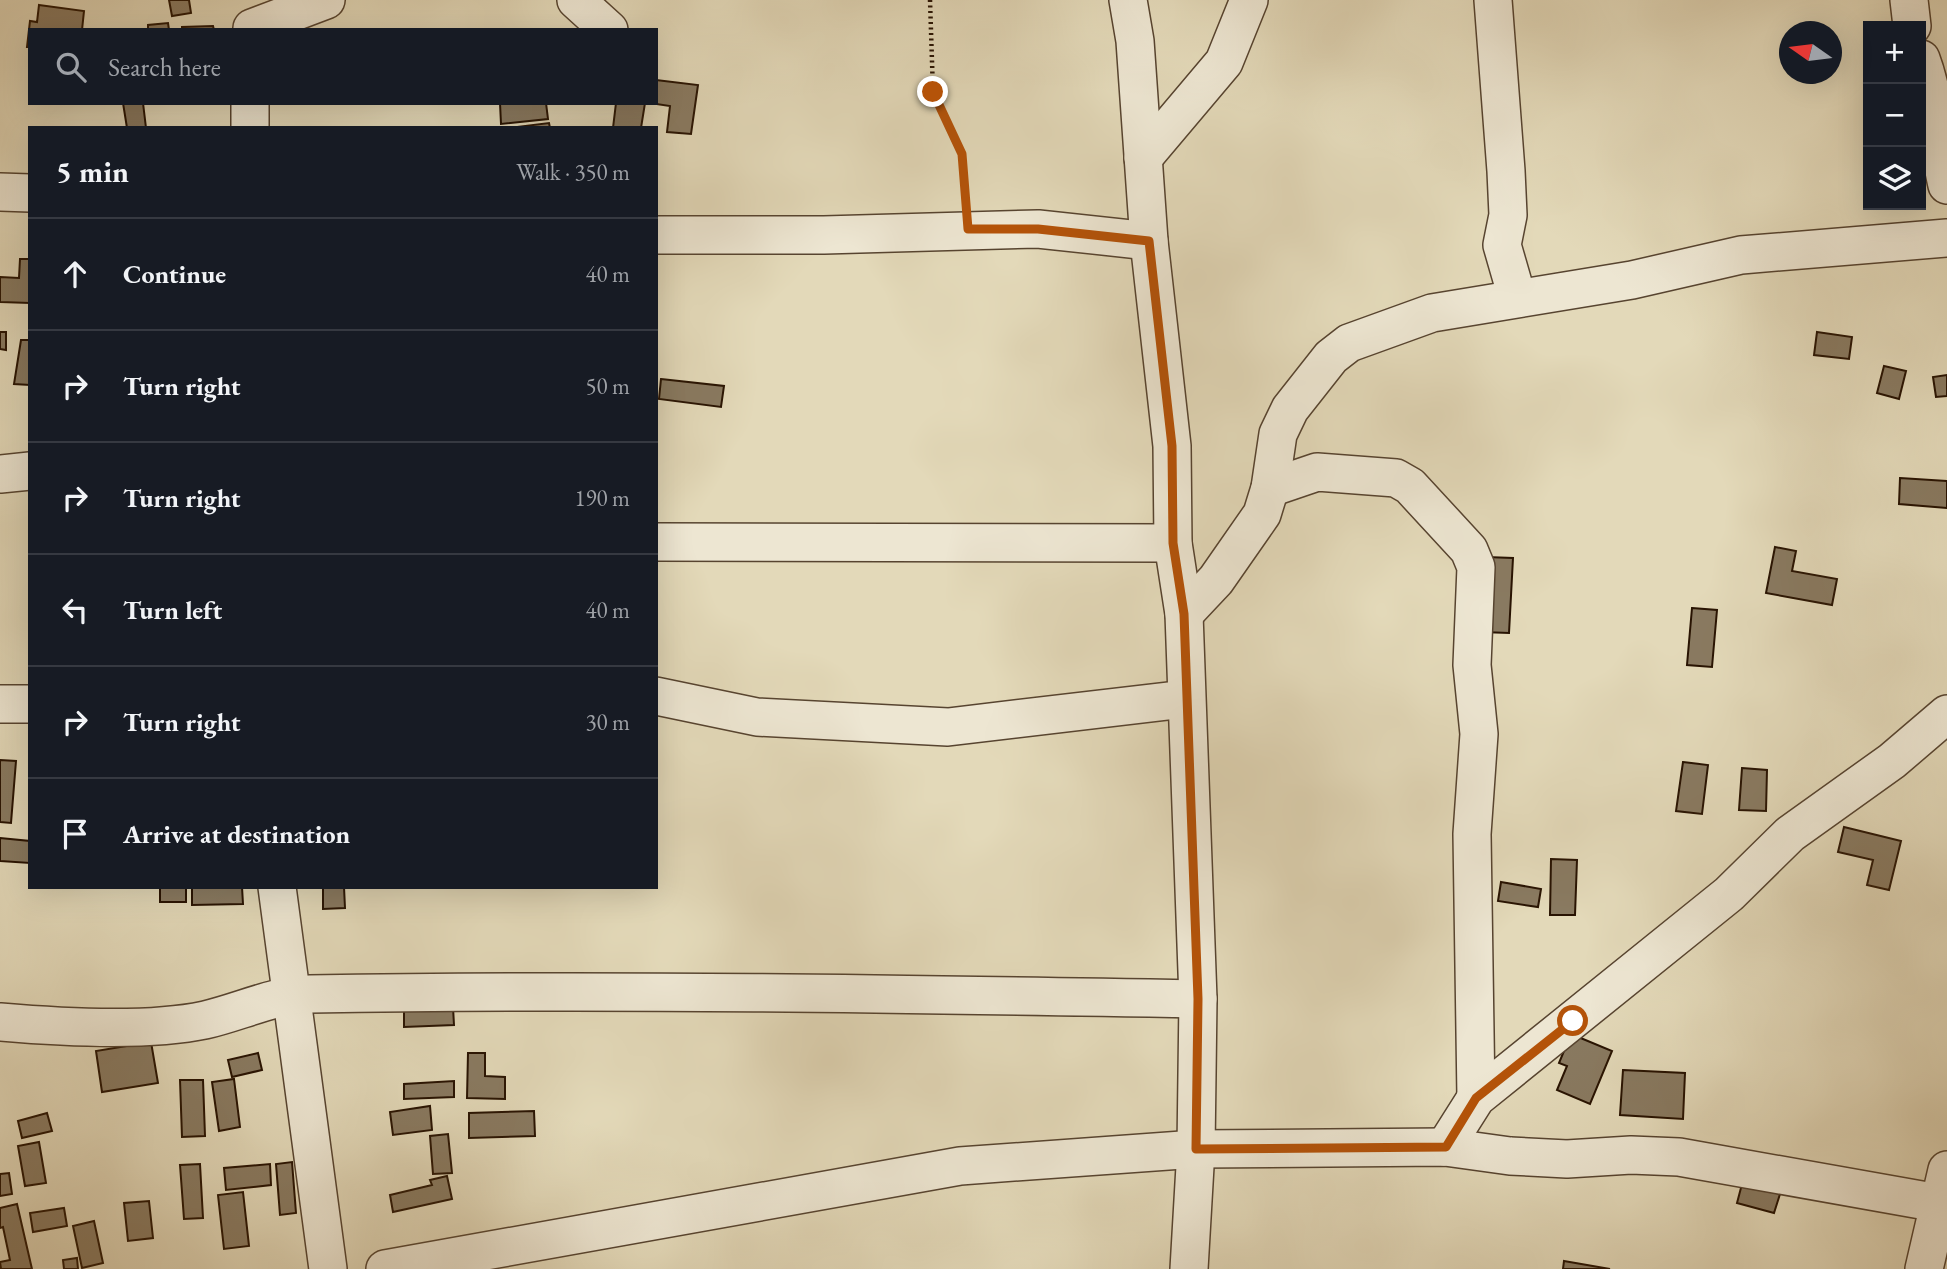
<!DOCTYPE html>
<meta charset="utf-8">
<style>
:root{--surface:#171b24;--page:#242831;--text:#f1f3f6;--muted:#9ea1a6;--line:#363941}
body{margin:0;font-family:"EB Garamond",serif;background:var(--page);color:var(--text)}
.controls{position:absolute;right:21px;top:21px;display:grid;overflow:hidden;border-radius:0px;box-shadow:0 7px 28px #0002}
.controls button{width:63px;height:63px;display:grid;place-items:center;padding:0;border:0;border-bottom:2px solid var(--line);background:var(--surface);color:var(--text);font:35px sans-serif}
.compass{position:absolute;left:1779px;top:21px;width:63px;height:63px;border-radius:50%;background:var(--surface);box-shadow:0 7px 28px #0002;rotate:284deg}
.stop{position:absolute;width:21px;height:21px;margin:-16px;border:5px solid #b45309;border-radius:50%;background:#fff}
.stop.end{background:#b45309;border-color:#fff;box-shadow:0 2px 7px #0008}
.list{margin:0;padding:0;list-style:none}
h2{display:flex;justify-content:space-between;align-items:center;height:91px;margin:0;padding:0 28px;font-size:30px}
h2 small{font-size:23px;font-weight:400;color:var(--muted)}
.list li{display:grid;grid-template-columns:46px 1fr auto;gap:21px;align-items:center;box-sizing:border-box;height:112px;padding:0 28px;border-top:2px solid var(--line)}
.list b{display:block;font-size:26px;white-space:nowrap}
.list em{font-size:23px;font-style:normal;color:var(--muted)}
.icon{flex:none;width:38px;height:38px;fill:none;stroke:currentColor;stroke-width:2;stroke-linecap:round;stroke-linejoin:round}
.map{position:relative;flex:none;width:1947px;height:1269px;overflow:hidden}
.search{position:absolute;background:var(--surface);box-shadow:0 7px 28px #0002;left:28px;top:28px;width:630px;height:77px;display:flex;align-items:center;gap:18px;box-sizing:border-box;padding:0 24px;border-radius:0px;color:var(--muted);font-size:26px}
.panel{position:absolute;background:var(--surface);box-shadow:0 7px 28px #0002;left:28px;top:126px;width:630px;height:763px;border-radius:0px}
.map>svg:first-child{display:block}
</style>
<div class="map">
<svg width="1947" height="1269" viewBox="0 0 1947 1269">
<rect width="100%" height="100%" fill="#e3d9b9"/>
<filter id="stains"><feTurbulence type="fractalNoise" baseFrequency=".00286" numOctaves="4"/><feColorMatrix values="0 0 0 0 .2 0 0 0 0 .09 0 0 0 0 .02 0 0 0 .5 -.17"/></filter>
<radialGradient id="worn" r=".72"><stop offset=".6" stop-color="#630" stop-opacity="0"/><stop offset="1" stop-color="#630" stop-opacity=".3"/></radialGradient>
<!-- building -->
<g fill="#897a61" stroke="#281302" stroke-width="2">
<polygon points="169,0 189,0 191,13 172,16"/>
<polygon points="39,5 84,11 82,30 30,30 30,47 27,47 30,21 37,22"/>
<polygon points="168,23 169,30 148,30 148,25"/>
<polygon points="213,26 214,30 182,30 182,27"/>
<polygon points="656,80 698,85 691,134 667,132 670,106 650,103 656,103"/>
<polygon points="123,103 143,103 146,128 127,128"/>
<polygon points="500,103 546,103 548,119 501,124"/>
<polygon points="616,103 645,103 641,128 613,128"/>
<polygon points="549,123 550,128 509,128"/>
<polygon points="20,259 30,259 30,303 0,302 0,277 19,278"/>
<polygon points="0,332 6,332 6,350 0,349"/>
<polygon points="1817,332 1852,337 1849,359 1814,355"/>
<polygon points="21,340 30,340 30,385 14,384"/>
<polygon points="1884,366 1906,371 1899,399 1877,393"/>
<polygon points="1947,375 1947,396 1936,397 1933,377"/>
<polygon points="661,379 724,386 721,407 659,399"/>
<polygon points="1900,478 1947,481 1947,508 1899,504"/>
<polygon points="1775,547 1796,551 1792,571 1837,579 1832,605 1766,593"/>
<polygon points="1486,557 1513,558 1509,633 1482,632"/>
<polygon points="1692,608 1717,610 1712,667 1687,665"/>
<polygon points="0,760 16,761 11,823 0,822"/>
<polygon points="1683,762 1708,765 1702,814 1676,811"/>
<polygon points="1742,768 1767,770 1766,811 1739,810"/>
<polygon points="1844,827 1901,841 1889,890 1867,885 1873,860 1838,852"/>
<polygon points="0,838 30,841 30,863 0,861"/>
<polygon points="1551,859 1577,860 1575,915 1550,915"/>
<polygon points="1501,882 1541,889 1538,907 1498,901"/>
<rect x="160" y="887" width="26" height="15"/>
<polygon points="192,887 242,887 243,904 192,905"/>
<polygon points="323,887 344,887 345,908 323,909"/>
<polygon points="453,1007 454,1025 404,1027 404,1009"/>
<polygon points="1571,1034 1612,1051 1590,1104 1557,1090 1567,1066 1559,1063"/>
<polygon points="151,1042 158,1083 102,1092 96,1051"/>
<polygon points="258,1053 262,1070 232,1077 228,1060"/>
<polygon points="468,1053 485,1053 485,1076 505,1077 505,1099 467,1098"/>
<polygon points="1623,1070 1685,1073 1683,1119 1620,1115"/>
<polygon points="234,1079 240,1127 219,1131 212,1082"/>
<polygon points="180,1080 203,1080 205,1136 182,1137"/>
<polygon points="454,1081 454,1097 404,1099 404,1084"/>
<polygon points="430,1106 432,1130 393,1135 390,1112"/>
<polygon points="534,1111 535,1136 469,1138 469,1113"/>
<polygon points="47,1113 52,1131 22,1138 18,1121"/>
<polygon points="448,1134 452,1173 433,1174 430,1136"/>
<polygon points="39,1142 46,1183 25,1186 18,1146"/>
<polygon points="292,1162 296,1213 280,1215 276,1164"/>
<polygon points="200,1164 203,1218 184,1219 180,1165"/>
<polygon points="270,1164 271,1185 226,1190 224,1168"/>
<polygon points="9,1173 12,1194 0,1196 0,1174"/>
<polygon points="447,1176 452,1199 393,1212 390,1195 432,1185 430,1180"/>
<polygon points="1742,1184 1780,1194 1774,1213 1737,1203"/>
<polygon points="243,1192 249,1246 224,1249 218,1195"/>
<polygon points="149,1201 153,1238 128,1241 124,1203"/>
<polygon points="17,1204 32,1269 1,1269 0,1262 10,1260 3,1227 0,1228 0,1208"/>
<polygon points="64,1208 67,1226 33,1232 30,1213"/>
<polygon points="94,1221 103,1263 82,1268 73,1226"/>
<polygon points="77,1258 78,1269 64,1269 63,1260"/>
<polygon points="1564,1261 1610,1269 1563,1269"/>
</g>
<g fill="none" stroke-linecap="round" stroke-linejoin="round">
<defs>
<g id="minor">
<polyline points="576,0 609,30"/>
<polyline points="1128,0 1135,41 1149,241 1172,446 1173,543 1184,614 1198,999 1196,1149 1189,1269"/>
<polyline points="1493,0 1506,171 1508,215 1502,245 1517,297"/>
<polyline points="1909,0 1912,26"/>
<polyline points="252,28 326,0"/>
<path d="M1921,59c15,40 16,84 26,126"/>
<polyline points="250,128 250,103"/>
<polyline points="1143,158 1224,62 1249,0"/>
<polyline points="0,192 30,193"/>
<polyline points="656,235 824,235 1038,229 1149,241"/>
<polyline points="0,474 30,471"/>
<polyline points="1270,488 1317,472 1396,478 1410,486 1469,550 1476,567 1472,665 1479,734 1472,834 1476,1098"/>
<polyline points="656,542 1173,543"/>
<polyline points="1184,614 1216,580 1262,514 1270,488 1278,434 1290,409 1331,357 1349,343 1432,313 1632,280 1741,255 1947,238"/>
<polyline points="656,696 757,717 948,727 1185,699"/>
<polyline points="0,704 30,704"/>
<polyline points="277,887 328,1269"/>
<path d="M0,1022c58,5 149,10 205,-2 35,-8 69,-25 105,-26 296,-5 592,0 888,5"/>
<polyline points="1445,1147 1476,1098 1729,894 1790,834 1892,761 1947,714"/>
<polyline points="385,1269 960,1166 1196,1149 1445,1147 1510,1156 1567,1159 1631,1155 1679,1157 1938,1203"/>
<polyline points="1924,1269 1947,1170"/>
</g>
</defs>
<!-- minor casing -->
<use href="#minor" stroke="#574430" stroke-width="40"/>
<!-- path -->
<polyline stroke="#281302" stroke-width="4.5" stroke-dasharray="2 3.5" stroke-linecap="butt" points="930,0 933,92 962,154 967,199"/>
<!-- minor -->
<use href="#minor" stroke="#ede6d2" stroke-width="37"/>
</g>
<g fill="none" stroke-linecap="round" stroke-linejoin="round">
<!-- route -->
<polyline stroke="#b45309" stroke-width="9" points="933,92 962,154 968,229 1038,229 1149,241 1172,446 1173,543 1184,614 1198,999 1196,1149 1446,1147 1476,1098 1573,1021"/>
</g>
<rect width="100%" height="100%" filter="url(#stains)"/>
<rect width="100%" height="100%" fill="url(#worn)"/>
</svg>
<div class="controls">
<button>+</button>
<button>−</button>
<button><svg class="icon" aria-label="layers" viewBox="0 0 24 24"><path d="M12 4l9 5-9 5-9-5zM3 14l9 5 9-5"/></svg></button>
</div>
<svg class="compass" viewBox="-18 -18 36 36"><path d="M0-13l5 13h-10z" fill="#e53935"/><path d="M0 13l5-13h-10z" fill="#9ea1a6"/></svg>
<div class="stop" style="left:1573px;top:1021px"></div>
<div class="stop end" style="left:933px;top:92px"></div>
<div class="search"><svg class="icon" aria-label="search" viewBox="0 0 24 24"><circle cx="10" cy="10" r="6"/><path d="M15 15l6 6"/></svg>Search here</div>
<section class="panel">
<h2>5 min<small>Walk · 350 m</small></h2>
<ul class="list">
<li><svg class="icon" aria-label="ahead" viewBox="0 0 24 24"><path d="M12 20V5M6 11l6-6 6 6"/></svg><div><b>Continue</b></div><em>40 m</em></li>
<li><svg class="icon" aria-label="right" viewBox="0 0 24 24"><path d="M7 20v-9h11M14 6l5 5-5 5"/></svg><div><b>Turn right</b></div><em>50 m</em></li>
<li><svg class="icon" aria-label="right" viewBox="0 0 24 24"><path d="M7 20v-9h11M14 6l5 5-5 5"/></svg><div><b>Turn right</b></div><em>190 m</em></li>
<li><svg class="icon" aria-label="left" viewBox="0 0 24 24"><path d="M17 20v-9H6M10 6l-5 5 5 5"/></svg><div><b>Turn left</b></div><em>40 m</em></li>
<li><svg class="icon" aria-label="right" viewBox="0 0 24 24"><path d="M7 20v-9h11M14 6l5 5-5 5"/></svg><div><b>Turn right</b></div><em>30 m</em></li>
<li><svg class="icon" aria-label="arrive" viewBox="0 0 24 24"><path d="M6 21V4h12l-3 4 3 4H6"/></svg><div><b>Arrive at destination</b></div></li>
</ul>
</section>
</div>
